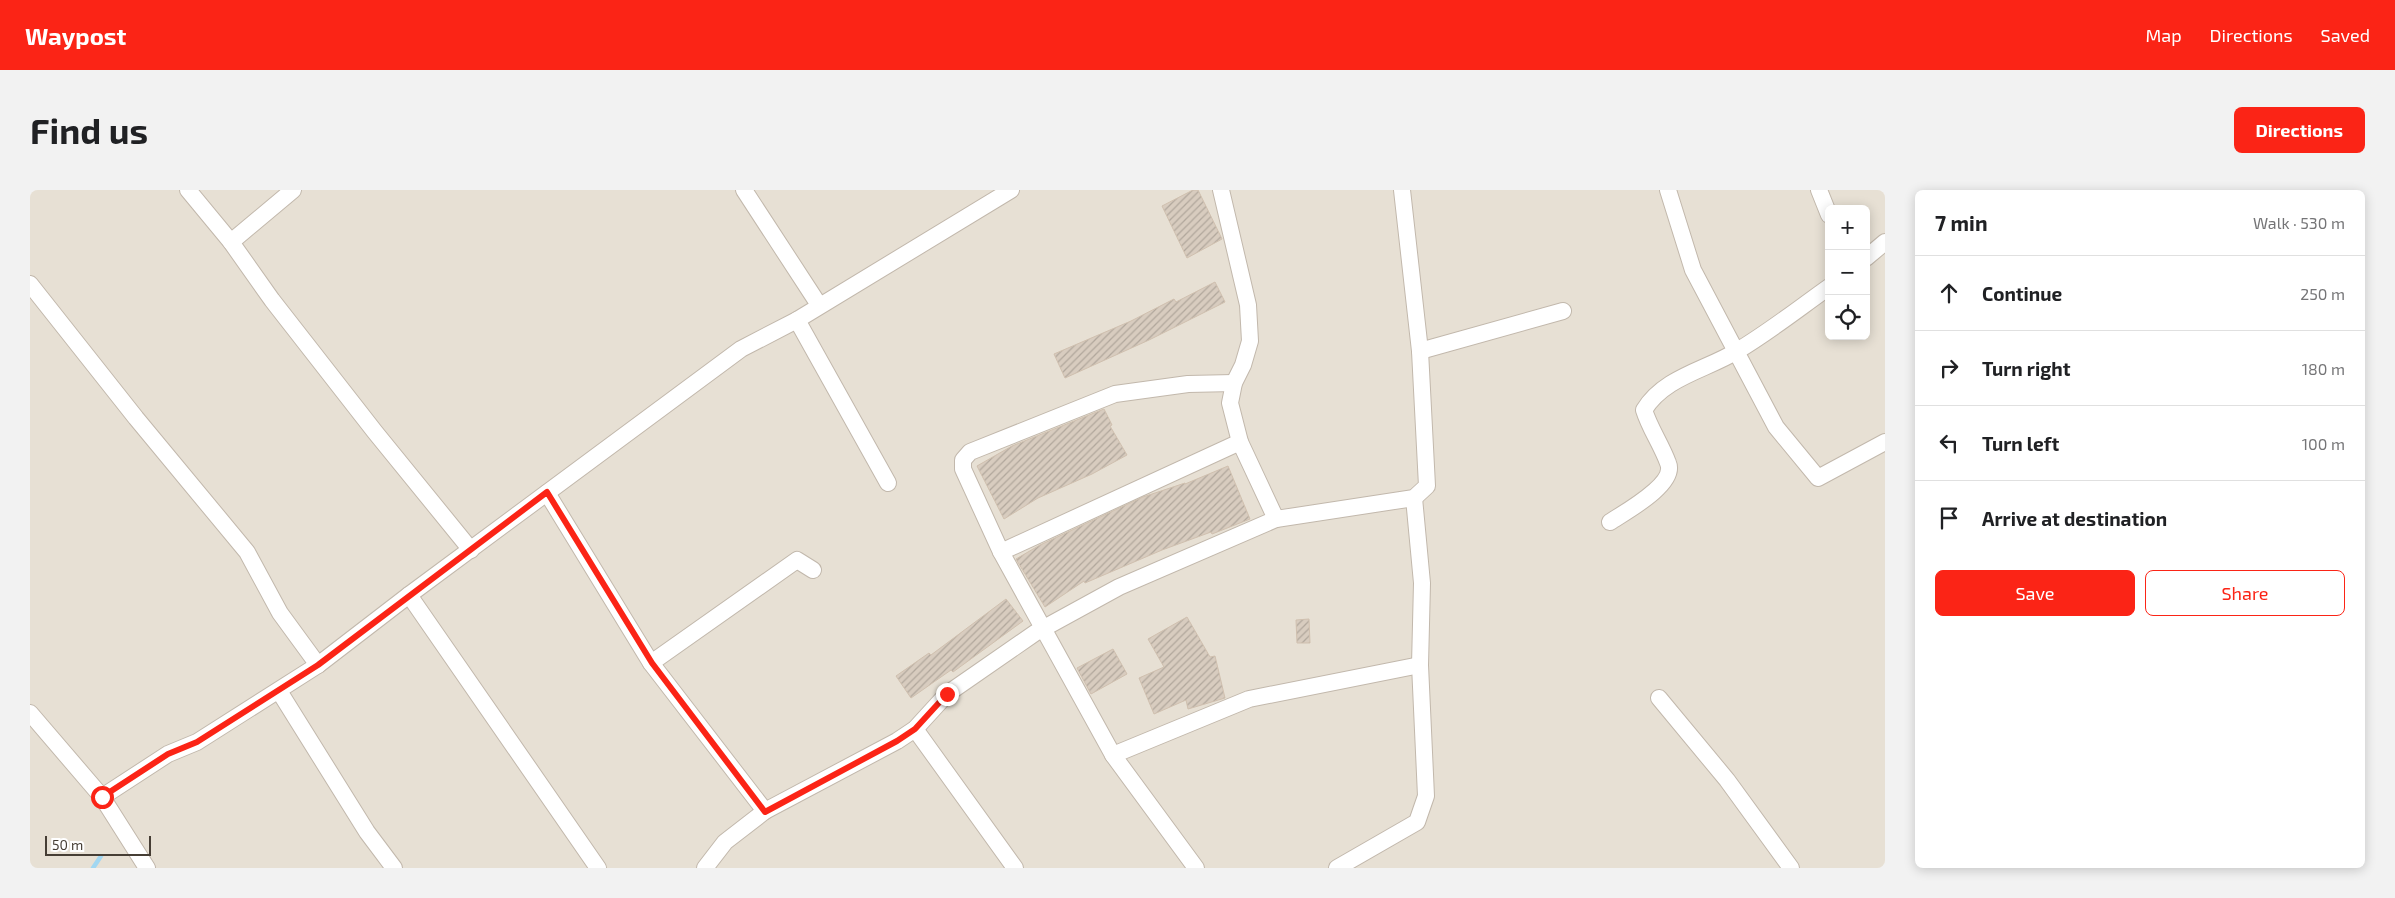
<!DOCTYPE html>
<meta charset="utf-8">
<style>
:root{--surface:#fff;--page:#f2f2f2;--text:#202124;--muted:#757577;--line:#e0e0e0;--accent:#fb2416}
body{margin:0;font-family:"Exo 2",sans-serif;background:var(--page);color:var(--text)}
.controls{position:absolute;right:15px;top:15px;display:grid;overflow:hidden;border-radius:8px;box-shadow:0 2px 12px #0003}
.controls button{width:45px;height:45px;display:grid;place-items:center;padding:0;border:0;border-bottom:1px solid var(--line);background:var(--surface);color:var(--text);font:25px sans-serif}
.scale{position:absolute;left:15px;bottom:12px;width:106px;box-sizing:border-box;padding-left:5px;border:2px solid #463e35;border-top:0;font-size:14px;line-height:18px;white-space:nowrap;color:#463e35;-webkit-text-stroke:4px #fff;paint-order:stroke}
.stop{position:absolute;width:15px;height:15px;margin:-11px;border:4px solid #fb2416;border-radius:50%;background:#fff}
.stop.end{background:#fb2416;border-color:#fff;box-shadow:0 1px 5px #0008}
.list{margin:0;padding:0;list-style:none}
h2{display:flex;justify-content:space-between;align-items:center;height:65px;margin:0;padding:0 20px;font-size:21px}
h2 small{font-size:16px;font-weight:400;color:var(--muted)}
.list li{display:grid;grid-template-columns:32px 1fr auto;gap:15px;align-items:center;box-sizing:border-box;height:75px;padding:0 20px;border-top:1px solid var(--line)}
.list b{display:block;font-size:19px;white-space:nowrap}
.list em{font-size:16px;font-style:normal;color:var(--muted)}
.actions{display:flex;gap:10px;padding:15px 20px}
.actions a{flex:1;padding:11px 0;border:1px solid var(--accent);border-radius:8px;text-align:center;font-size:18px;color:var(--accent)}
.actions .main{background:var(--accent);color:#fff}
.icon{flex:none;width:28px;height:28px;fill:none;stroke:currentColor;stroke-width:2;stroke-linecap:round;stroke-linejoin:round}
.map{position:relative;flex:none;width:1855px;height:678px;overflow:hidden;border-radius:8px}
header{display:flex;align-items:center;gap:30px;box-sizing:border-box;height:70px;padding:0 25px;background:var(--accent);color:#fff}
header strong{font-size:24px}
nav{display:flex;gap:28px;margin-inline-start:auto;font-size:18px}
.intro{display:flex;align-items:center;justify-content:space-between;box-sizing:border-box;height:120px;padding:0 30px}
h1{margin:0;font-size:35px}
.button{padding:12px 22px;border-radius:8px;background:var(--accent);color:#fff;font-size:18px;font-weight:700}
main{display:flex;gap:30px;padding:0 30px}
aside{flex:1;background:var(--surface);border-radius:8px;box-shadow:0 2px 12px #0003}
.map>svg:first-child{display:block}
</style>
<header>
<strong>Waypost</strong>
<nav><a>Map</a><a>Directions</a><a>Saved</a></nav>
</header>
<div class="intro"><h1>Find us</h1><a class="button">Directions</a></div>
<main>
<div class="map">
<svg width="1855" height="678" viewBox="0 0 1855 678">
<defs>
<pattern id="building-hatch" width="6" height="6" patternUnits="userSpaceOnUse" patternTransform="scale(1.25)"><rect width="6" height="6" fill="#d8ccbf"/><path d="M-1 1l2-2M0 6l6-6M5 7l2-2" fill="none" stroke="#b1a79c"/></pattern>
</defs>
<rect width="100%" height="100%" fill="#f3eee6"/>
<!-- residential -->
<path fill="#e7e0d4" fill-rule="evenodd" d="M0,0h1855v678h-1855zM1799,19h37v127h-37z"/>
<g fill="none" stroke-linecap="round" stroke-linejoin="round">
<!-- stream -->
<polyline stroke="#a2d7f1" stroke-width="4.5" points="63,678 71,666"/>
</g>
<!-- building -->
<g fill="url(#building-hatch)" stroke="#d0c0af">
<polygon points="1163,0 1168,0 1192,49 1157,68 1132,16"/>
<polygon points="1185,92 1195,112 1119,150 1035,188 1024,164 1101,131 1144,109 1146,112"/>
<polygon points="1074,219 1082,235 1080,236 1097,265 1062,284 1008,308 974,329 947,276 982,256"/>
<polygon points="1198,276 1220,329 1182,344 1181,342 1132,360 1055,393 1054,391 1015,417 986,369 1010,355 1113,307 1155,293 1155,294"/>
<polygon points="976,409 993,431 923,482 921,480 881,508 866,486 899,463 901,465"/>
<polygon points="1157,427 1180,467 1185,466 1195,508 1158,519 1156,510 1124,524 1109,488 1134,477 1118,449"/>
<polygon points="1279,429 1280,453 1267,453 1266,430"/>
<polygon points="1083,459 1097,484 1061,504 1047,478"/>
</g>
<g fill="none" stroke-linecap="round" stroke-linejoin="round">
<defs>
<g id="minor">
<polyline points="158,0 201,52 242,110 345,242 441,360"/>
<polyline points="714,0 789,115"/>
<polyline points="1191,0 1218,115 1220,151 1213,175 1204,193 1200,213 1210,252 1246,329"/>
<polyline points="1638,0 1663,80 1746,237 1788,288 1855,252"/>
<polyline points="1789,0 1799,25"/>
<polyline points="201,52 263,0"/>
<polyline points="1836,68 1855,52"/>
<polyline points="0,94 106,228 217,362 250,423 288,475"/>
<polyline points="767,130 858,293"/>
<polyline points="1390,161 1533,121"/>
<polyline points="517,303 621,473 735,621"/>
<path d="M1580,332c15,-10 67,-38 58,-59 -7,-19 -18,-34 -24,-53 20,-33 62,-40 93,-59 32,-19 61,-42 92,-64"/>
<polyline points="971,362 1210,252"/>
<polyline points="379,405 568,678"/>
<polyline points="621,473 767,370 783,380"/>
<polyline points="249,501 337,642 364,678"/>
<polyline points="1629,508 1697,590 1761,678"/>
<polyline points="0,523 72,607 117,678"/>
<polyline points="885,539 985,678"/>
<polyline points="1083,565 1219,509 1390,475"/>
<polyline points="72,607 138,564 167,552 288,475 379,405 711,159 767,130 981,0"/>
<polyline points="675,678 695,652 735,621 867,551 885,539 917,504 1005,443 1089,397 1246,329 1384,308 1397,296 1390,161 1372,0"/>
<polyline points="1166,678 1083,565 971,362 933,279 933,270 940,262 1085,204 1158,194 1204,193"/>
<polyline points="1307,678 1387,632 1396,606 1390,475 1392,393 1384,308"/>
</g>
</defs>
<!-- minor casing -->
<use href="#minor" stroke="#c2b8ac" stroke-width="18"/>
<!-- minor -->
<use href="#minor" stroke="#fff" stroke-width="16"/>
</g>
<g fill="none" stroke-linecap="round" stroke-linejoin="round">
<!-- route -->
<polyline stroke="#fb2416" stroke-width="6" points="72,607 138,564 167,552 288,475 517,302 622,473 735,622 867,551 885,539 917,504"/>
</g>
</svg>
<div class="controls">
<button>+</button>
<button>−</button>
<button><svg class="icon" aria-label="locate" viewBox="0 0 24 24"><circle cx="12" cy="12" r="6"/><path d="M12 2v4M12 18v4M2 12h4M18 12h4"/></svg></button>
</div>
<div class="scale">50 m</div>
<div class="stop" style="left:72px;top:607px"></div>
<div class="stop end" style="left:917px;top:504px"></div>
</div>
<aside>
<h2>7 min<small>Walk · 530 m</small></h2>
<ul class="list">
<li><svg class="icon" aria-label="ahead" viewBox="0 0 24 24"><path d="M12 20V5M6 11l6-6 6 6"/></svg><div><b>Continue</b></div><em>250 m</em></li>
<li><svg class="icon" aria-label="right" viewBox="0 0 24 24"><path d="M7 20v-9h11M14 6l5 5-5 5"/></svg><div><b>Turn right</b></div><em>180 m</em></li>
<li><svg class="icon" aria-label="left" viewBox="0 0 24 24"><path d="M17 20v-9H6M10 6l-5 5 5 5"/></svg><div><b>Turn left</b></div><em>100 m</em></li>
<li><svg class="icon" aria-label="arrive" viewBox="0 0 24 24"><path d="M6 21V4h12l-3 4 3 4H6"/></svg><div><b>Arrive at destination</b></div></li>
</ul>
<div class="actions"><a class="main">Save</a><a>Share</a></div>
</aside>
</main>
